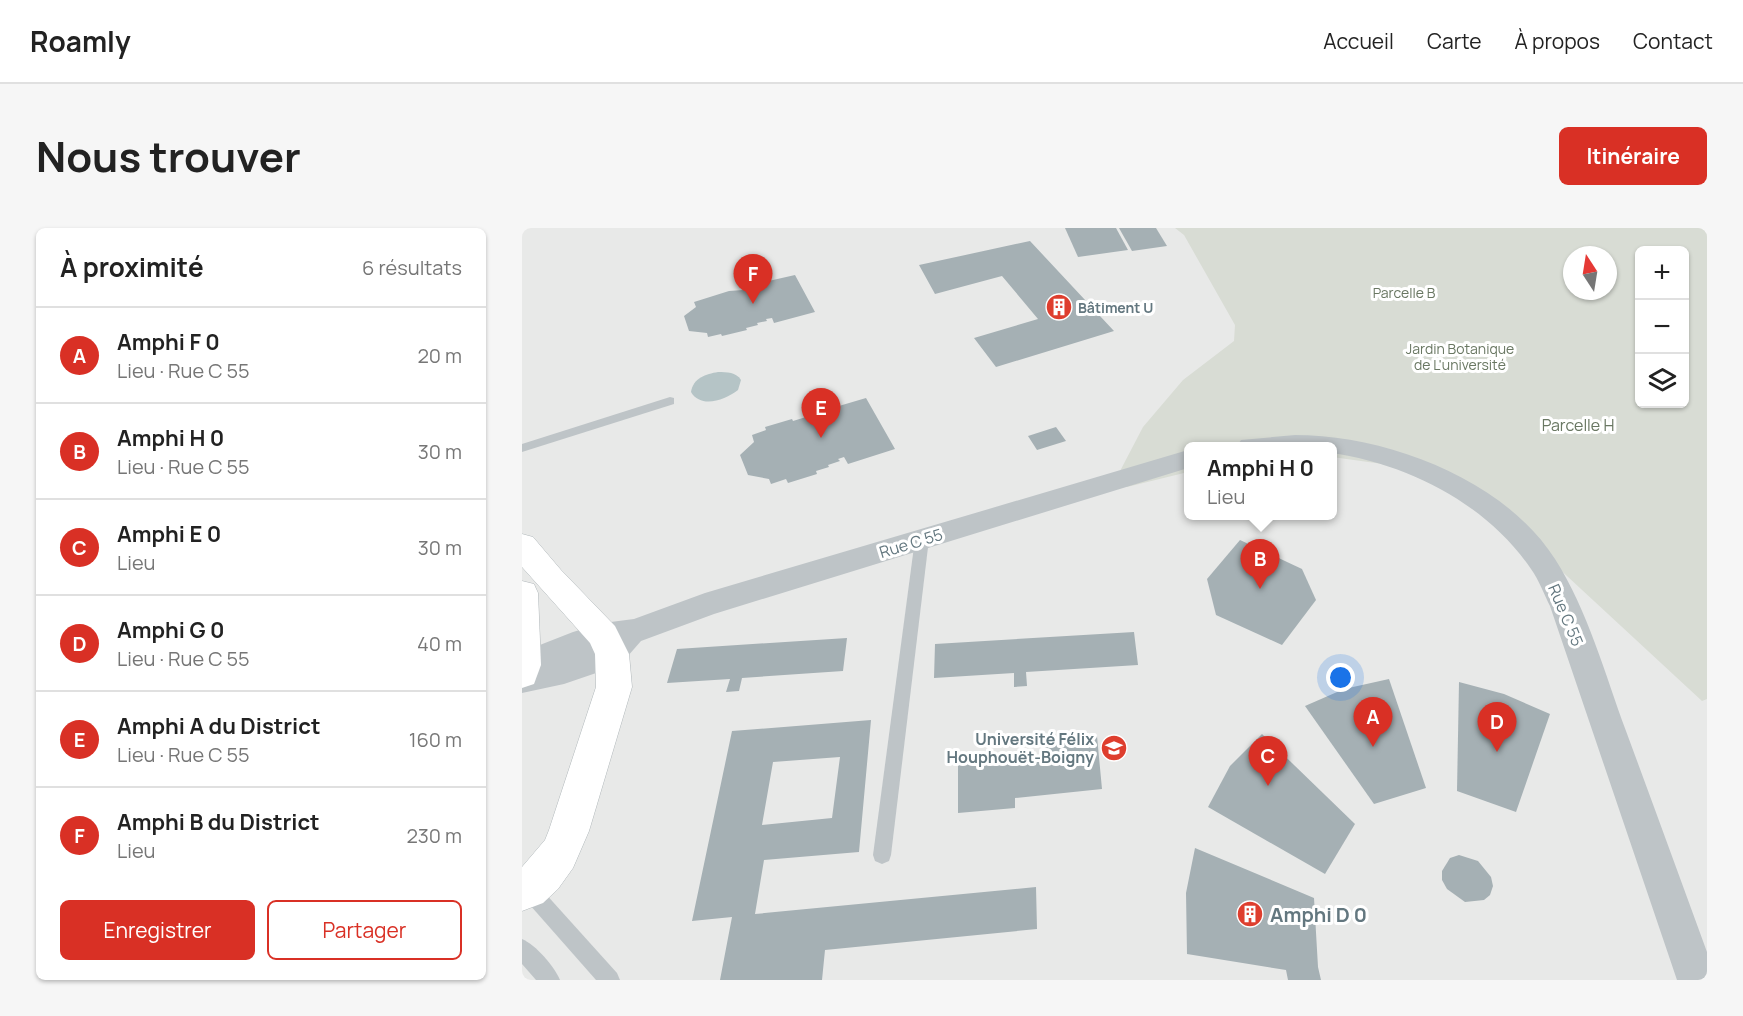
<!DOCTYPE html>
<html lang="fr">
<meta charset="utf-8">
<style>
:root{--surface:#fff;--page:#f6f6f6;--text:#222;--muted:#767676;--line:#e0e0e0;--accent:#d93025}
body{margin:0;font-family:Manrope,sans-serif;background:var(--page);color:var(--text)}
.controls{position:absolute;right:18px;top:18px;display:grid;overflow:hidden;border-radius:9px;box-shadow:0 2px 4px #0004}
.controls button{width:54px;height:54px;display:grid;place-items:center;padding:0;border:0;border-bottom:2px solid var(--line);background:var(--surface);color:var(--text);font:30px sans-serif}
.compass{position:absolute;left:1041px;top:18px;width:54px;height:54px;border-radius:50%;background:var(--surface);box-shadow:0 2px 4px #0004;rotate:348deg}
.you{position:absolute;left:819px;top:450px;width:21px;height:21px;margin:-15px;border:4px solid #fff;border-radius:50%;background:#1a73e8;box-shadow:0 0 0 9px #1a73e833}
.badge{display:grid;place-items:center;width:39px;height:39px;border-radius:50%;background:var(--accent);color:#fff;font-size:20px;font-weight:700}
.pin{position:absolute;translate:-50% -50px;filter:drop-shadow(0 2px 3px #0008)}
.pin::after{content:'';position:absolute;top:32px;width:21px;height:18px;background:inherit;clip-path:polygon(0 0,100% 0,50% 100%)}
.popup{position:absolute;left:662px;top:214px;width:153px;height:78px;box-sizing:border-box;display:grid;place-content:center;border-radius:9px;background:var(--surface);filter:drop-shadow(0 2px 4px #0005);font-size:20px;white-space:nowrap;color:var(--muted)}
.popup b{font-size:22px;color:var(--text)}
.popup::after{content:'';position:absolute;left:50%;top:100%;margin-left:-12px;border:12px solid transparent;border-top-color:var(--surface)}
.list{margin:0;padding:0;list-style:none}
h2{display:flex;justify-content:space-between;align-items:center;height:78px;margin:0;padding:0 24px;font-size:26px}
h2 small{font-size:20px;font-weight:400;color:var(--muted)}
.list li{display:grid;grid-template-columns:39px 1fr auto;gap:18px;align-items:center;box-sizing:border-box;height:96px;padding:0 24px;border-top:2px solid var(--line)}
.list b{display:block;font-size:22px;white-space:nowrap}
.list p{margin:0;font-size:20px;white-space:nowrap;color:var(--muted)}
.list em{font-size:20px;font-style:normal;color:var(--muted)}
.actions{display:flex;gap:12px;padding:18px 24px}
.actions a{flex:1;padding:14px 0;border:2px solid var(--accent);border-radius:9px;text-align:center;font-size:21px;color:var(--accent)}
.actions .main{background:var(--accent);color:#fff}
.icon{flex:none;width:33px;height:33px;fill:none;stroke:currentColor;stroke-width:2;stroke-linecap:round;stroke-linejoin:round}
.map{position:relative;flex:none;width:1185px;height:752px;overflow:hidden;border-radius:9px}
header{display:flex;align-items:center;gap:36px;box-sizing:border-box;height:84px;padding:0 30px;background:var(--surface);border-bottom:2px solid var(--line)}
header strong{font-size:28px}
nav{display:flex;gap:33px;margin-inline-start:auto;font-size:21px}
.intro{display:flex;align-items:center;justify-content:space-between;box-sizing:border-box;height:144px;padding:0 36px}
h1{margin:0;font-size:42px}
.button{padding:15px 27px;border-radius:9px;background:var(--accent);color:#fff;font-size:21px;font-weight:700}
main{display:flex;gap:36px;padding:0 36px}
aside{flex:1;background:var(--surface);border-radius:9px;box-shadow:0 2px 4px #0004}
.map>svg:first-child{display:block}
</style>
<header>
<strong>Roamly</strong>
<nav><a>Accueil</a><a>Carte</a><a>À propos</a><a>Contact</a></nav>
</header>
<div class="intro"><h1>Nous trouver</h1><a class="button">Itinéraire</a></div>
<main>
<aside>
<h2>À proximité<small>6 résultats</small></h2>
<ul class="list">
<li><span class="badge">A</span><div><b>Amphi F 0</b><p>Lieu · Rue C 55</p></div><em>20 m</em></li>
<li><span class="badge">B</span><div><b>Amphi H 0</b><p>Lieu · Rue C 55</p></div><em>30 m</em></li>
<li><span class="badge">C</span><div><b>Amphi E 0</b><p>Lieu</p></div><em>30 m</em></li>
<li><span class="badge">D</span><div><b>Amphi G 0</b><p>Lieu · Rue C 55</p></div><em>40 m</em></li>
<li><span class="badge">E</span><div><b>Amphi A du District</b><p>Lieu · Rue C 55</p></div><em>160 m</em></li>
<li><span class="badge">F</span><div><b>Amphi B du District</b><p>Lieu</p></div><em>230 m</em></li>
</ul>
<div class="actions"><a class="main">Enregistrer</a><a>Partager</a></div>
</aside>
<div class="map">
<svg width="1185" height="752" viewBox="0 0 1185 752">
<rect width="100%" height="100%" fill="#f8f7f5"/>
<!-- built -->
<path fill="#e8e9e8" fill-rule="evenodd" d="M0,0h1185v752h-1185zM1118,22h44v154h-44zM1050,27h36v36h-36zM666,218h144v70h-144z"/>
<!-- green -->
<path fill="#d8dcd4" fill-rule="evenodd" d="M653,0h532v471l-5,2 -202,-187 -110,-49 -58,-8v-11h-144v26l-61,15 -8,-14 24,-46 40,-47 51,-39 1,-16 -51,-90zM1118,22h44v154h-44zM1050,27h36v36h-36z"/>
<!-- water -->
<path fill="#b5c4c6" d="M196,144c9,0 18,0 23,8l-3,10c-13,10 -37,19 -47,2 2,-14 15,-18 27,-20z"/>
<!-- building -->
<g fill="#a5b0b4" fill-rule="evenodd">
<polygon points="543,0 594,0 606,22 556,29"/>
<polygon points="597,0 634,0 645,18 610,23"/>
<polygon points="508,13 592,103 474,139 452,110 516,91 480,48 413,66 397,37"/>
<polygon points="273,47 293,84 252,95 250,90 244,91 245,93 235,95 236,97 224,100 225,102 200,108 199,106 186,109 185,105 167,103 162,88 174,79 172,74 207,63 236,61 233,56"/>
<polygon points="344,170 373,221 326,236 322,229 316,231 318,233 306,237 307,239 294,243 295,246 266,255 264,251 249,256 247,251 226,247 218,227 232,214 230,207 244,202 243,199 270,191 271,193 284,189 285,191 303,189 300,183"/>
<polygon points="534,199 544,213 515,222 506,208"/>
<polygon points="718,312 780,341 794,372 760,417 694,387 685,351"/>
<polygon points="612,404 616,437 504,444 505,458 492,459 492,445 412,450 413,416"/>
<polygon points="325,410 321,443 220,450 217,463 204,464 208,451 145,455 155,421"/>
<polygon points="867,451 904,560 852,576 783,478 822,461"/>
<polygon points="937,454 982,466 1028,486 994,584 935,563"/>
<path d="M349,492l-12,132 -95,8 -9,54 281,-27 1,42 -212,21 -3,30h-102l12,-63 -40,4 40,-190zM318,529l-8,61 -70,7 11,-63z"/>
<polygon points="740,506 833,596 803,646 686,579 708,538"/>
<polygon points="575,508 580,561 493,570 493,580 436,585 436,537 521,529 520,513"/>
<polygon points="673,620 792,670 796,739 799,752 766,752 764,742 665,726 664,665"/>
<polygon points="937,627 956,633 969,649 971,658 968,667 962,672 943,674 925,661 920,652 920,643 928,630"/>
</g>
<g fill="none" stroke-linecap="round" stroke-linejoin="round">
<defs>
<g id="secondary">
<polygon points="0,306 11,309 39,342 93,398 107,426 110,459 67,603 51,640 36,661 21,675 0,683 0,639 23,612 27,602 74,459 73,426 68,415 0,339"/>
<polygon points="0,353 12,356 16,365 19,437 12,456 0,460"/>
</g>
</defs>
<!-- secondary casing -->
<use href="#secondary" stroke="#b1b8bb" stroke-width="1"/>
<!-- lane -->
<g fill="#bec4c7" fill-rule="evenodd">
<polygon points="148,169 152,170 152,176 0,224 0,216"/>
<polygon points="400,306 407,311 369,627 367,633 360,636 353,633 351,627 393,311"/>
<polygon points="0,648 13,654 95,745 98,752 74,752 0,668"/>
<path d="M0,711c14,6 32,27 38,41h-24l-14,-16z"/>
</g>
<!-- street -->
<g fill="#bec4c7" fill-rule="evenodd">
<path d="M773,207c91,0 209,44 260,124 33,52 50,115 71,172 27,73 54,147 81,221v28h-30l-127,-374c-6,-12 -11,-26 -19,-37 -44,-65 -123,-105 -199,-116v-7h-95l4,-6z"/>
<polygon points="666,222 666,240 192,386 119,413 105,429 80,443 42,456 0,465 0,424 51,404 81,395 112,391 183,365"/>
</g>
<!-- secondary -->
<use href="#secondary" fill="#fff" fill-rule="evenodd"/>
</g>
<!-- icons -->
<defs>
<symbol id="building-disc" viewBox="-11 -11 22 22"><circle r="9.5" fill="#de3e2e" stroke="#fff"/><path d="M-4-6H4V6H1V3H-1V6H-4ZM-2.5-4.3h1.7v1.8h-1.7ZM.8-4.3h1.7v1.8H.8ZM-2.5-1h1.7V.8h-1.7ZM.8-1h1.7V.8H.8Z" fill="#fff"/></symbol>
<symbol id="university-disc" viewBox="-11 -11 22 22"><circle r="9.5" fill="#de3e2e" stroke="#fff"/><path d="M0-5L7-2L0 1L-7-2ZM-4 1L0 2.5L4 1V4Q0 6-4 4Z" fill="#fff"/></symbol>
</defs>
<g fill-rule="evenodd">
<use href="#building-disc" x="522" y="64" width="30" height="30"/>
<use href="#university-disc" x="577" y="505" width="30" height="30"/>
<use href="#building-disc" x="713" y="671" width="30" height="30"/>
</g>
<g text-anchor="middle" dominant-baseline="central" stroke-width="6" stroke-linejoin="round" paint-order="stroke">
<!-- far-park labels -->
<g font-size="14" fill="#697762" stroke="#fff">
<text x="882" y="64">Parcelle B</text>
<text x="938" y="120">Jardin Botanique<tspan x="938" dy="16">de L'université</tspan></text>
</g>
<!-- far-poi labels -->
<g font-size="14" font-weight="bold" fill="#63777f" stroke="#fff" text-anchor="start">
<text x="556" y="79">Bâtiment U</text>
</g>
<!-- park labels -->
<g font-size="16" fill="#697762" stroke="#fff">
<text x="1056" y="197">Parcelle H</text>
</g>
<!-- street labels -->
<g font-size="16" fill="#63777f" stroke="#fff">
<text transform="translate(389 315) rotate(-17)">Rue C 55</text>
<text transform="translate(1044 387) rotate(67)">Rue C 55</text>
</g>
<!-- poi labels -->
<g font-size="16" font-weight="bold" fill="#63777f" stroke="#fff" text-anchor="end">
<text x="572" y="511">Université Félix<tspan x="572" dy="18">Houphouët-Boigny</tspan></text>
</g>
<!-- near-poi labels -->
<g font-size="20" font-weight="bold" fill="#63777f" stroke="#fff" text-anchor="start">
<text x="748" y="686">Amphi D 0</text>
</g>
</g>
</svg>
<div class="controls">
<button>+</button>
<button>−</button>
<button><svg class="icon" aria-label="layers" viewBox="0 0 24 24"><path d="M12 4l9 5-9 5-9-5zM3 14l9 5 9-5"/></svg></button>
</div>
<svg class="compass" viewBox="-18 -18 36 36"><path d="M0-13l5 13h-10z" fill="#e53935"/><path d="M0 13l5-13h-10z" fill="#767676"/></svg>
<div class="you"></div>
<div class="pin badge" style="left:851px;top:519px">A</div>
<div class="pin badge" style="left:738px;top:361px">B</div>
<div class="popup"><b>Amphi H 0</b>Lieu</div>
<div class="pin badge" style="left:746px;top:558px">C</div>
<div class="pin badge" style="left:975px;top:524px">D</div>
<div class="pin badge" style="left:299px;top:210px">E</div>
<div class="pin badge" style="left:231px;top:76px">F</div>
</div>
</main>
